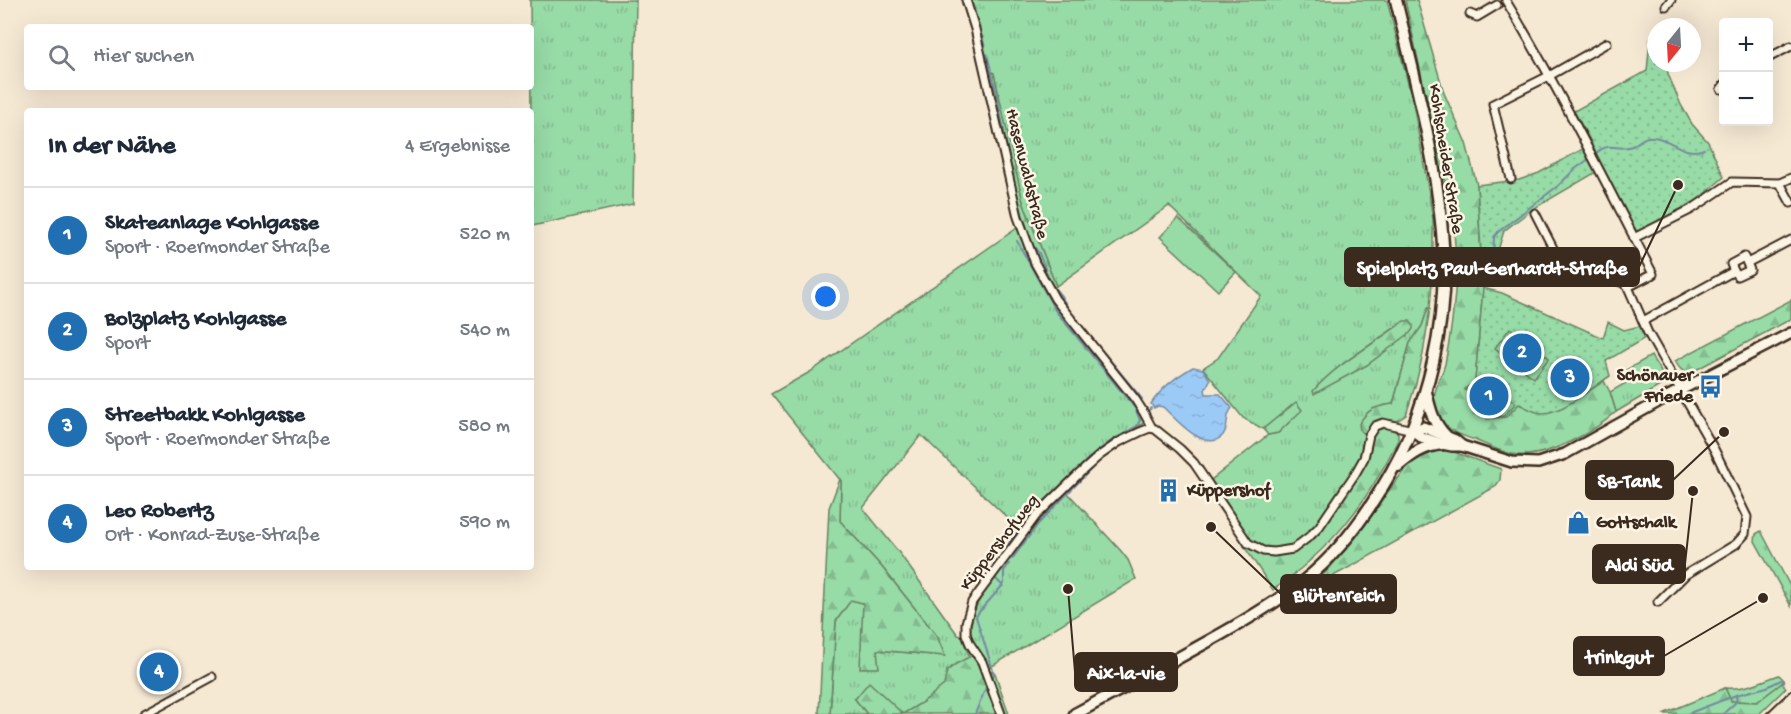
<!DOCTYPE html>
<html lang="de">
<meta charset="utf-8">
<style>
:root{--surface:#fff;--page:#f6f6f7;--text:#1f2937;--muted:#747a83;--line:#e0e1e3;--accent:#1f6fb2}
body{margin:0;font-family:"Gochi Hand",sans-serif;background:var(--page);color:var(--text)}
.controls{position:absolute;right:18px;top:18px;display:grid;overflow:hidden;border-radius:6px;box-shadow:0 6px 24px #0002}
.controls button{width:54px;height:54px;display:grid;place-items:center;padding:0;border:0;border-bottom:2px solid var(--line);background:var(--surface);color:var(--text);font:30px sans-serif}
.compass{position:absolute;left:1647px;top:18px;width:54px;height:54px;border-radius:50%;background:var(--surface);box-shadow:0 6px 24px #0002;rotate:198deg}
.you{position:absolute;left:826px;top:297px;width:21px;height:21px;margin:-15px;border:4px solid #fff;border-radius:50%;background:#1a73e8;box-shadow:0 0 0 9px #1a73e833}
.badge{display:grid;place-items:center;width:39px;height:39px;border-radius:50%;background:var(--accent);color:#fff;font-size:20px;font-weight:700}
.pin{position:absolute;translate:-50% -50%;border:3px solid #fff;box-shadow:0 2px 6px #0006}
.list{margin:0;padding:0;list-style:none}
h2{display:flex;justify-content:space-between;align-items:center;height:78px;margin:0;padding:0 24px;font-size:26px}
h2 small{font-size:20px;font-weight:400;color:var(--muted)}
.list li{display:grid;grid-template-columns:39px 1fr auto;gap:18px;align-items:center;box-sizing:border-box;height:96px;padding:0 24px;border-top:2px solid var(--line)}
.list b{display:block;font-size:22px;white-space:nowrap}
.list p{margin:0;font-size:20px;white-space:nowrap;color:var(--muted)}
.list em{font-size:20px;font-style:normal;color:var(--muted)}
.icon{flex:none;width:33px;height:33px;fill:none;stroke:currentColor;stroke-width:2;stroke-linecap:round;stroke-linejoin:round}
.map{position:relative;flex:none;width:1791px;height:714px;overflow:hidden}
.search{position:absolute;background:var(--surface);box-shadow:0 6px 24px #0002;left:24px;top:24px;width:510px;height:66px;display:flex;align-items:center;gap:15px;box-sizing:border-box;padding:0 21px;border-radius:6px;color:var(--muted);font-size:22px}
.panel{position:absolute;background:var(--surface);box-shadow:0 6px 24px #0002;left:24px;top:108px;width:510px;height:462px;border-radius:6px}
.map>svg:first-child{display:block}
</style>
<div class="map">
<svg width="1791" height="714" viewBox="0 0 1791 714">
<defs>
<pattern id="grass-tufts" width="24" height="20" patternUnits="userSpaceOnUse" patternTransform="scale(1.5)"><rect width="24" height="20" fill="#97dba7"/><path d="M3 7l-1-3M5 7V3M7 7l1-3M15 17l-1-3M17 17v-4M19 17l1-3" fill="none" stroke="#83bc8f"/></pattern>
<pattern id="forest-firs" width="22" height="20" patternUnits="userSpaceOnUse" patternTransform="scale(1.5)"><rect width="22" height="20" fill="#97dba7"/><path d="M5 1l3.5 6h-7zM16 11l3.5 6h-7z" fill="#83bc8f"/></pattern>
<pattern id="park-dots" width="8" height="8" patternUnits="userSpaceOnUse" patternTransform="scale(1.5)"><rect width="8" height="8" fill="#97dba7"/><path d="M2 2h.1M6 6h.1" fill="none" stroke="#83bc8f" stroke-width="1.8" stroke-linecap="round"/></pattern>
<pattern id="water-ripples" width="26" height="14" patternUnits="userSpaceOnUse" patternTransform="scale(1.5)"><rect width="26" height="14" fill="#9ccaf7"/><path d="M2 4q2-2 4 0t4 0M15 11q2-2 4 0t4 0" fill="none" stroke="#87aed3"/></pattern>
</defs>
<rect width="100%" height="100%" fill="#f6e9d4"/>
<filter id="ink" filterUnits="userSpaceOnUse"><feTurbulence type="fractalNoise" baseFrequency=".0167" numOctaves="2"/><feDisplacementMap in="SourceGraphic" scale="12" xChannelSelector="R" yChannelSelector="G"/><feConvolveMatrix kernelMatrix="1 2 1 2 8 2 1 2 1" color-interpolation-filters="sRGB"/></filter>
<g filter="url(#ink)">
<!-- grass -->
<g fill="url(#grass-tufts)" stroke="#698262" stroke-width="1.5" fill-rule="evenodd">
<polygon points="530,0 636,0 633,204 532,226"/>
<path d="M964,0h423l26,103 16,90 4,27v48l-3,40h-2l-6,18 -12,17 -17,61 -11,2 -15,27 7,-1 -11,33 -41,61 -16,18 -9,6 -12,4 -11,1 -28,-11 -40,-60 62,-49 10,-2 23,-23 -5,-7 -33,26 -20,-11 -40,-50 15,-10 43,-62 -92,-90 -113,80 -33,-84 -13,-56 -27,-79zM1404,321l-37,44 -23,-2z"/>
<polygon points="1020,226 1054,299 1149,420 1098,451 1019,529 921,435 863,508 900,554 958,635 962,636 970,658 956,664 947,671 945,685 923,702 903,714 855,699 867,714 830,714 836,621 851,600 863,603 877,650 944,656 937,636 881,566 840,521 841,481 771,394 810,372"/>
<polygon points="1651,356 1661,372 1663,384 1616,412 1610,392 1631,380 1626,370"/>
<path d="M1066,491l55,60 7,9 8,19 -147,89c-7,-10 -15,-20 -18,-32 -7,-41 69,-116 95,-145z"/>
<polygon points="1761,531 1791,588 1791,606 1755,541 1756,534"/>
<path d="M1779,675l6,6 -28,21 -26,-1 -6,-13c20,2 37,-7 54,-13z"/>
</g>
<!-- forest -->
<g fill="url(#forest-firs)" stroke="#698262" stroke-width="1.5">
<path d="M1405,0h12l27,93 22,50 11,42 6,103 -8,93 -10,9 54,14 16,7 28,-4 41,-26 6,11 6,20c-21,19 -69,46 -98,43 -16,-2 -29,-9 -43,-15 -13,-4 -31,-11 -38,-24 -2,-5 -4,-12 -3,-18 1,-12 8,-22 11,-34 6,-30 10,-61 11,-91 1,-44 -10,-88 -20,-130 -10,-48 -21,-95 -31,-143z"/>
<polygon points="983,67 994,73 1023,202 1056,286 1050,291 1020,226"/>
<path d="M1791,300v19l-99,53c-9,2 -13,-4 -17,-11z"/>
<path d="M1428,308h2l-7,46 -7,29 -10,32 -9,6c-23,-4 -18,0 -32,13l-5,-4 -1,-6c9,-16 16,-17 34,-20l17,-61 12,-17z"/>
<path d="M1404,321h6l3,4v4l-3,4 -43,32 -53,29 -1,-3c25,-29 61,-46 91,-70z"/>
<polygon points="1296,402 1302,410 1278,433 1268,435 1263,429"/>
<path d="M1387,426l11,7v7c-32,65 -66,108 -125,150l-29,-44 2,-2c9,4 20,10 30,11 32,1 51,-36 66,-59 7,-10 15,-20 20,-30 8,-16 5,-37 25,-40z"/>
<polygon points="1435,451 1451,451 1501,469 1500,480 1495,487 1310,589 1309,587 1329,569 1409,464"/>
<polygon points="840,479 841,481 840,521 881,566 937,636 945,656 877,650 879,668 860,668 863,603 851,600 836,621 830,714 819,714 829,508"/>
<polygon points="978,652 988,669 995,673 1009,714 867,714 855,699 869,682 903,714 923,702 944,685 947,671 956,664"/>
<polygon points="1782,683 1786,688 1759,714 1663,714 1725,688 1731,701 1757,702"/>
</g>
<!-- park -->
<g fill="url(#park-dots)" stroke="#698262" stroke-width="1.5">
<polygon points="1650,39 1656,40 1656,63 1667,63 1668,74 1681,105 1692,124 1708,142 1724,177 1696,201 1637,232 1603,168 1531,210 1504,231 1493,266 1482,268 1477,185 1519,180 1539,173 1592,144 1574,111 1647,71"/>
<path d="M1483,288l19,5 101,45 5,-16 16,8 16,-4 5,12 -39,23 4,15c-17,11 -48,38 -68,37 -8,0 -16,-6 -23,-9l-13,13 -19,2 -22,-30 10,-8z"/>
</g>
<!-- pitch -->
<g fill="#97dba7" stroke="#698262" stroke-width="1.5">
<polygon points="1178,218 1236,272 1218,291 1160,237"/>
<polygon points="1510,328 1549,358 1534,378 1495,348"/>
<polygon points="1479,378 1516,403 1504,416 1489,417 1467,389"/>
</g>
<!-- water -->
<path fill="url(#water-ripples)" stroke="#758aa0" stroke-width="1.5" d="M1193,367l10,2 7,11 -5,10 1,4h14l12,14c-8,9 -2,18 -9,27 -17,20 -48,-17 -60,-28l-5,-1 -4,2 -3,-4c11,-17 25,-27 42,-37z"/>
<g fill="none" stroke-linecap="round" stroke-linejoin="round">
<!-- stream -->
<g stroke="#758aa0" stroke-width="2">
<polyline points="971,0 985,47"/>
<polyline points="987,54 997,95 1012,174 1019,204 1032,244 1039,253 1051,284 1061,296 1071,313 1142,399"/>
<path d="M1596,153c15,-13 21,-1 36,-7 8,-4 13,-11 22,-9 18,2 30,20 50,12"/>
<polyline points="1017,241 1055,310 1135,408 1140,420"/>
<polyline points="1486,270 1493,264 1494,237 1498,232 1559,185 1575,169 1589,159"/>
<polyline points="1148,411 1151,408"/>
<polyline points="1101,460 1117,447"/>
<polyline points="1012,559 1039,523 1098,462"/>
<polyline points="990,571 1024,521 1089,458 1111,441 1137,426 1140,420"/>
<polyline points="995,578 1003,586"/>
<polyline points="992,679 994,674 992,667 976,617 978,613 1004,584 1004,571 1009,564"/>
<polyline points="975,714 987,685"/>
<polyline points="1687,714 1736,695 1767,687 1781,680 1784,682"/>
<polyline points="1723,714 1737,701 1736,695"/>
</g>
<defs>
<g id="street">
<polyline points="966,0 975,29 1018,217 1035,263 1055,299 1135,399 1144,413 1152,428"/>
<path d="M1506,1c54,89 99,181 147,273l-25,13"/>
<polyline points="1666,6 1671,0"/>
<polyline points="1470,14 1477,17 1497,5"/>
<polyline points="1768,58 1791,46"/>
<polyline points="1721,89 1724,85"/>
<polyline points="1511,179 1493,104 1549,76 1607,43"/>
<polyline points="1780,183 1791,203"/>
<polyline points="1535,213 1556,254 1623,283 1628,287 1648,333 1715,451 1747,517 1745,534 1736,544 1685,575 1658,602"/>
<polyline points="1634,238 1692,209 1732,182 1780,183 1791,178"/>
<polyline points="1734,271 1731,264 1744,257 1747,263 1791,240"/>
<polyline points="1643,321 1734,271 1737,276 1750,270 1747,263"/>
<polyline points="144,714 212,677"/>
<polyline points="1001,714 982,662 970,644 966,634 966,623 972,602 1036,516 1079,474 1099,456 1119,442 1140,432 1150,428 1155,429 1180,449 1194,463 1248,543 1263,551 1274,552 1293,549 1310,536 1319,527 1355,474 1364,458 1369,435 1375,426 1383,423 1413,430"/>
</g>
<g id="secondary">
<polyline points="1413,430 1421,437 1442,444 1452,446 1462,446 1512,462 1538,463 1565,454 1667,397 1791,333"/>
<polyline points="1413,430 1423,427 1455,440 1462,446"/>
</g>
<g id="primary">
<path d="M1426,392c4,17 7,31 20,44"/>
<path d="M1398,466c14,-12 25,-20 44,-22"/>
<path d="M1075,714c41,-22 82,-44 123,-67 37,-20 74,-41 107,-67 32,-26 57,-59 78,-94 46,-75 67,-168 59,-255 -7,-79 -28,-155 -46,-231"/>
</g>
</defs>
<!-- street casing -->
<use href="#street" stroke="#3b2a1e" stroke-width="11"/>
<!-- secondary casing -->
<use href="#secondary" stroke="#3b2a1e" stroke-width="14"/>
<!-- primary casing -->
<use href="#primary" stroke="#3b2a1e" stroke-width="15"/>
<!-- street -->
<use href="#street" stroke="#fcf5e5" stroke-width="7"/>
<!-- secondary -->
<use href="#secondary" stroke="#fcf5e5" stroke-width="9"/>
<!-- primary -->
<use href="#primary" stroke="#fcf5e5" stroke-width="10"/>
<!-- rail -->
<polyline stroke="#3b2a1e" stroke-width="2" points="1766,714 1791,690"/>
</g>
</g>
<!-- icons -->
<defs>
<symbol id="bus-bare" viewBox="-9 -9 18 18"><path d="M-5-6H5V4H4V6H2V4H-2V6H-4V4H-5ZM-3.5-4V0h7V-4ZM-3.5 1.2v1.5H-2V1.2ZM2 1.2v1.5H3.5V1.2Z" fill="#1f6fb2" stroke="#fcf5e5" stroke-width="2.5" paint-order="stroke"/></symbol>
<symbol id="building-bare" viewBox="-9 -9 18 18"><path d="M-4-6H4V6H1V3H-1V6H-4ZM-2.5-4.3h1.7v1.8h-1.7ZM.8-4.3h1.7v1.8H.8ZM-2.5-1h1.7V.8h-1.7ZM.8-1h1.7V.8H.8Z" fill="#1f6fb2" stroke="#fcf5e5" stroke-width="2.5" paint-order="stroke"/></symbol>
<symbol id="shop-bare" viewBox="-9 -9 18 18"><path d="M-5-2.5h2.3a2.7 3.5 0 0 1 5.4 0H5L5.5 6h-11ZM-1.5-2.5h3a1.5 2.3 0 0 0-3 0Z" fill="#1f6fb2" stroke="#fcf5e5" stroke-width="2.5" paint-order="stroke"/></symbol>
</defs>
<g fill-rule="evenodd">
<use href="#bus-bare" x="1694" y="370" width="33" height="33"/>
<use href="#building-bare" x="1152" y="474" width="33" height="33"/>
<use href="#shop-bare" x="1562" y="506" width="33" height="33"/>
</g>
<g text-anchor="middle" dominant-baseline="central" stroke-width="5" stroke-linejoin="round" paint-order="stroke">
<!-- street labels -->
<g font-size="18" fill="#3b2a1e" stroke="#fcf5e5">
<text transform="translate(1445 159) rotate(81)">Kohlscheider Straße</text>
<text transform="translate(1026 174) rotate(76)">Hasenwaldstraße</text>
<text transform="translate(1000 543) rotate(-52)">Küppershofweg</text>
</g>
<!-- poi labels -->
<g font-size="18" font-weight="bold" fill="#3b2a1e" stroke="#fcf5e5" text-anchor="start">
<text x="1693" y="376" text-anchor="end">Schönauer<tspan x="1693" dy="21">Friede</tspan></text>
<text x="1187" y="491">Küppershof</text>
<text x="1596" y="523">Gottschalk</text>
</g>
</g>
<!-- callouts -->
<path fill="none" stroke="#3b2a1e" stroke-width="2" d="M1678 185L1639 267M1724 432L1673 480M1693 491L1685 564M1211 527L1281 594M1763 598L1664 656M1068 589L1075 672"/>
<g fill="#3b2a1e" stroke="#fcf5e5" stroke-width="2">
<circle cx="1678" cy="185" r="6"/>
<circle cx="1724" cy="432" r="6"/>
<circle cx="1693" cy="491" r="6"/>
<circle cx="1211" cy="527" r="6"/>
<circle cx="1763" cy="598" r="6"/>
<circle cx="1068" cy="589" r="6"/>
</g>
<g fill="#3b2a1e" stroke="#3b2a1e" stroke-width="2">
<rect x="1345" y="248" width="294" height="38" rx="6"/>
<rect x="1586" y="461" width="87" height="38" rx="6"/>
<rect x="1593" y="545" width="92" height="38" rx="6"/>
<rect x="1281" y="575" width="115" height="38" rx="6"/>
<rect x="1574" y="637" width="90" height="38" rx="6"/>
<rect x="1075" y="653" width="102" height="38" rx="6"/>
</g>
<g font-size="20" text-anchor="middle" font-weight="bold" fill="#fff">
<text x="1492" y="274">Spielplatz Paul-Gerhardt-Straße</text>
<text x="1629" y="487">SB-Tank</text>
<text x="1639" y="571">Aldi Süd</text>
<text x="1339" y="601">Blütenreich</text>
<text x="1619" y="663">trinkgut</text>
<text x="1126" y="679">Aix-la-vie</text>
</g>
</svg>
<div class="controls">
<button>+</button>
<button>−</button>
</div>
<svg class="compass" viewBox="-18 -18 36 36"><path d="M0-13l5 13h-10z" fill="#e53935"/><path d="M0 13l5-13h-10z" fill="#747a83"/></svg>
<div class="you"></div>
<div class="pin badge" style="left:1489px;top:396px">1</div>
<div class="pin badge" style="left:1522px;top:353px">2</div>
<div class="pin badge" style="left:1570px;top:378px">3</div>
<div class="pin badge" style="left:159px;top:672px">4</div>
<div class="search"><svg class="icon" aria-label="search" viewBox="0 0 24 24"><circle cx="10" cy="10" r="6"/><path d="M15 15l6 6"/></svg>Hier suchen</div>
<section class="panel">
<h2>In der Nähe<small>4 Ergebnisse</small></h2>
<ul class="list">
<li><span class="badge">1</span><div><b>Skateanlage Kohlgasse</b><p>Sport · Roermonder Straße</p></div><em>520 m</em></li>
<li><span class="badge">2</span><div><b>Bolzplatz Kohlgasse</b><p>Sport</p></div><em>540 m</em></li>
<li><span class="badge">3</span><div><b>Streetbakk Kohlgasse</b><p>Sport · Roermonder Straße</p></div><em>580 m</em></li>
<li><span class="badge">4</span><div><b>Leo Robertz</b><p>Ort · Konrad-Zuse-Straße</p></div><em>590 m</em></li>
</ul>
</section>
</div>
